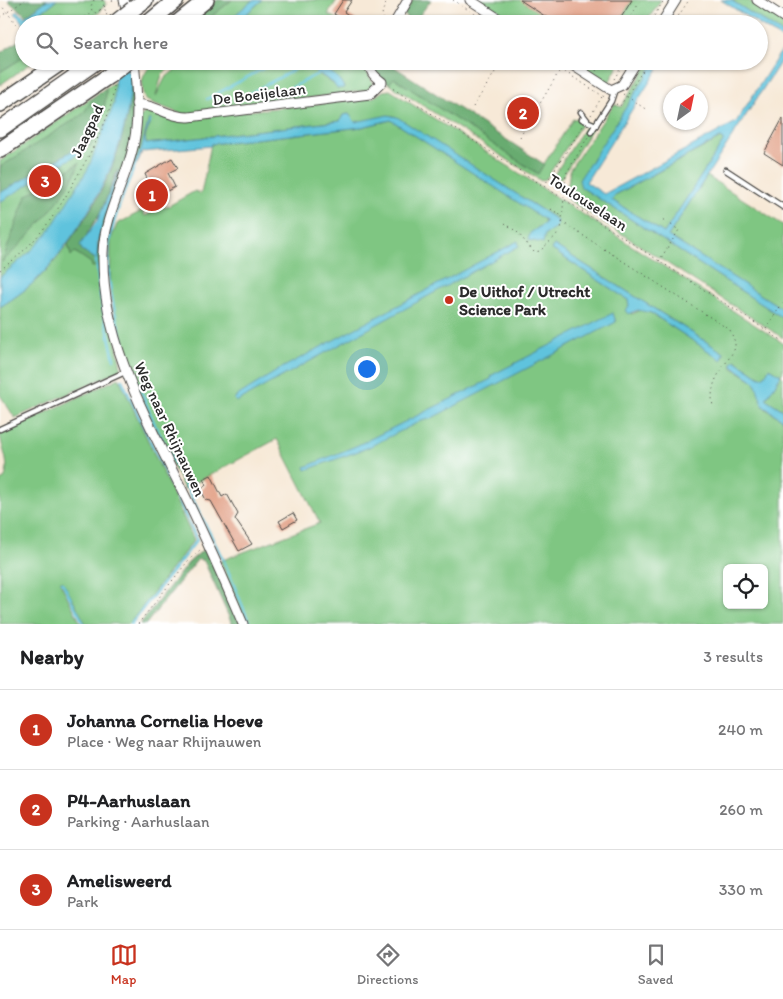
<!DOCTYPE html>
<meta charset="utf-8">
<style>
:root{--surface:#fff;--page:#f6f6f6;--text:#202124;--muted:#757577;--line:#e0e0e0;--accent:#c8321e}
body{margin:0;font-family:Itim,sans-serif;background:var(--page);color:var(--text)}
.controls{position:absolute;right:15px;bottom:15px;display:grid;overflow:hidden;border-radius:8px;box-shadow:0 1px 4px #0004}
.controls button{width:45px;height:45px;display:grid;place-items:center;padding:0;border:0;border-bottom:1px solid var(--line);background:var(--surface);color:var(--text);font:25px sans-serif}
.compass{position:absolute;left:663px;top:85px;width:45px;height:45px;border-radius:50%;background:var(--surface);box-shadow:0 1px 4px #0004;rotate:33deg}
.you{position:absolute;left:366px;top:368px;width:18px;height:18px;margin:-12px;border:4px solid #fff;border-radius:50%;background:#1a73e8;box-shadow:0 0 0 8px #1a73e833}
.badge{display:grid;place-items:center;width:32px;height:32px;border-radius:50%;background:var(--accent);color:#fff;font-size:16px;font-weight:700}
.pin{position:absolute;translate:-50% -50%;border:2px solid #fff;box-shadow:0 1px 5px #0006}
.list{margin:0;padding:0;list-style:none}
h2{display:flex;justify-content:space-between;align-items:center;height:65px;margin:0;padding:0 20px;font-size:21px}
h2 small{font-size:16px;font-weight:400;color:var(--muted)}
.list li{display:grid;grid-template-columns:32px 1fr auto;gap:15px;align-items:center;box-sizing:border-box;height:80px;padding:0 20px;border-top:1px solid var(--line)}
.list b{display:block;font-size:19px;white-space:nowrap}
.list p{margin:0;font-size:16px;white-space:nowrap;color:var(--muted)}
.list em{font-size:16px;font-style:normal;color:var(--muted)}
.icon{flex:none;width:28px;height:28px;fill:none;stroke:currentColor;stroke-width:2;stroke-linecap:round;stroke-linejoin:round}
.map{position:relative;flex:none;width:783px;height:624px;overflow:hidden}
.search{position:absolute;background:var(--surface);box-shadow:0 1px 4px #0004;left:15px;right:15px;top:15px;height:55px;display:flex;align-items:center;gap:12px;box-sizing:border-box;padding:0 18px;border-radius:28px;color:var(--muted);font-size:19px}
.sheet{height:305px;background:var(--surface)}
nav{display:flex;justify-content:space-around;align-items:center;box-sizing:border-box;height:70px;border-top:1px solid var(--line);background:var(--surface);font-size:14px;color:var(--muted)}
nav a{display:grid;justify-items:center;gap:2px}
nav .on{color:var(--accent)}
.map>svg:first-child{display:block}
</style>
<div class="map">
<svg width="783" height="624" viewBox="0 0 783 624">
<rect width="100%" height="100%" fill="#fff"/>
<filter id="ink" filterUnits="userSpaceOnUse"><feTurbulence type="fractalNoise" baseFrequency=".02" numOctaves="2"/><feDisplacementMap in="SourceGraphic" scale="10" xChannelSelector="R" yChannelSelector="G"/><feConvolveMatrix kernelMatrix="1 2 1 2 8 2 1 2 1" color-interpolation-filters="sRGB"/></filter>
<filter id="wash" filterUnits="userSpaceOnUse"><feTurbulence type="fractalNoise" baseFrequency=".0096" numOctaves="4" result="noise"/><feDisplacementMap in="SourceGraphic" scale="20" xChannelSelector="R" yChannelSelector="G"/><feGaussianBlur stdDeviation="1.12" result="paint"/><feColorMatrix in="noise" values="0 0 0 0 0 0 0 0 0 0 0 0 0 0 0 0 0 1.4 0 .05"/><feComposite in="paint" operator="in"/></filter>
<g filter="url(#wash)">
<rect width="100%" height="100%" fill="#f7e9d7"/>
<!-- green -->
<g fill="#7fc682" stroke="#557856" fill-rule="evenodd">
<polygon points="57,0 104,0 106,5 100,9 101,11 84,24 70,24 61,11 42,24 26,24"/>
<polygon points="232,0 253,0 224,24 202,24"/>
<polygon points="262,0 337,0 328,14 347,24 253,24 243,17"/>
<polygon points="477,0 526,0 525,3 557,24 514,24"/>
<polygon points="632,0 661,0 645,24 617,24"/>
<polygon points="731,0 748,0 783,22 783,34"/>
<polygon points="24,57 24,61 34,61 0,85 0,72"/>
<path d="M155,61h22l-15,14 -6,21 9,-18 21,-17h114l35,24 9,2 -5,-8 -28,-18h56l-1,9 7,13 -4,7 -185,25 -39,-15c-6,-17 -3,-26 10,-39z"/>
<polygon points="572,61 621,61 608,84"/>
<polygon points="650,61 656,61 580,180 581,187 783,318 783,338 566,198 570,169 614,104 621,107"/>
<polygon points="393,77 538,173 573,119 578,118 583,122 546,179 541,181 389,84"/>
<polygon points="120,78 115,123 80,200 0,287 0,161"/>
<path d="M390,90l393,253v29l-2,3 2,2v33l-17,-11 15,-24 -11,-7 -7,9h-3l-25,-17 -3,7 23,15 11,27 17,11v204h-537l-26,-63 100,-38 -43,-84 -93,50 -48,-98 -18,-53 -8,-44 1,-55 6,-15 25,-13 3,5 13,-7 -3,-5 6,-3 4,7 30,-17 6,3 10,-50 151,-17 29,-7 152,98 2,5 -8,5 -6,13 12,1 1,-6 12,-17 -162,-103c-14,-2 -31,12 -43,4l-2,-6 -6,1 -3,6 -194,23 -1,-7 6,-16 -2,-2 -8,30 -9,18 -1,-3 9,-47 8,-7 25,9 170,-18 31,-4 9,-6zM554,245l170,108 -2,7 -71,-47 -10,-3 -9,4 -6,-5 3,-3 -1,-6 -77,-51zM727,568h37v37h-37z"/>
<polygon points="587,124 591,126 591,130 562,177 556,181 550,181"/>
<polygon points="721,138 723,139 723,142 664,233 612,200 615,195"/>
<polygon points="707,176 783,225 783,309 668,236"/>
<path d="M68,244l3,11 3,-3 27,14 20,101 -5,5 -101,46 -15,-23v-88c28,-17 49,-36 68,-63z"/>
<path d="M119,378l75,162 -65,84h-43l-24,-44 -2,2 21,42h-81v-143l4,-2c8,-16 -4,-31 -4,-48l24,-8z"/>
</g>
<!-- forest -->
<g fill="#67ab70" stroke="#496b4e" fill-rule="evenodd">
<path d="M8,0h39l-21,16c-5,-7 -13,-9 -18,-16z"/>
<polygon points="217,0 232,0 202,24 188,24"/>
<polygon points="413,0 431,0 414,23 407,18 404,14"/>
<polygon points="24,37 24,57 0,72 0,53"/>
<path d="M374,61h17l-1,3 154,100 -6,10 -144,-96 -5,6c-9,-7 -16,-10 -15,-23z"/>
<path d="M133,67v69l-32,130 -9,1 -1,-4 -16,-11 -4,4 -3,-12c7,-12 16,-23 23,-35 27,-44 39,-91 42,-142zM117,171l2,1 -18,55 -4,33 -15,-10 6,-18 13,-20z"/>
<path d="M106,87c1,17 -7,45 -16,60l-8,-2 -82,48v-26l83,-53 10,-16z"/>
<path d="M79,163c-8,30 -54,78 -77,99l24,-66z"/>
<polygon points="206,547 241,624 232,624 204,561 198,559 146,624 140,624 188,563"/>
</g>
<!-- water -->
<g fill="#5fc3dd" stroke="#457784" fill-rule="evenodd">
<polygon points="47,0 57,0 24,25 15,13 17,11 25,17"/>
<polygon points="253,0 262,0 243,17 253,24 242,24 237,21 234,24 224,24"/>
<polygon points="721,0 731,0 783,34 783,40"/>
<path d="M783,48v10l-115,178 115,73v9l-202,-131 -2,-7 77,-119h7l-77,121 18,12 132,-72zM720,138l3,1v3l-59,91 -52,-33 3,-5z"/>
<path d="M115,61h17c0,65 -21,119 -57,171 -25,36 -38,52 -75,75v-30l30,-25 18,-19 40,-64 26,-65z"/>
<path d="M300,61c14,0 39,12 44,27l-7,1 -4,-6z"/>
<polygon points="349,114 355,122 388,115 397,117 554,218 557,221 556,227 545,234 543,243 528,240 530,233 545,223 545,220 391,120 362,127 211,144 211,146 142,152 137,164 134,164 141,149 149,119 151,121 145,137 146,144 340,121 343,115"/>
<polygon points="82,145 85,150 0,202 0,193"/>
<polygon points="119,170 98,240 97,260 82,250 80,245 97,221"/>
<polygon points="518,241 519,246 236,402 234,399 237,396 280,369"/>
<polygon points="554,245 724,353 722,360 651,313 638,310 628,314 625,310 629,306 628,300 551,249"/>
<polygon points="613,313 616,322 430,419 421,421 367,448 306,470 305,467 358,445 491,379 492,375"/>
<polygon points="735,360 760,377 763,377 770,368 781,375 766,399 783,410 783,420 763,406 755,382 731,365"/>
</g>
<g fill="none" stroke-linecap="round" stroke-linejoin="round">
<!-- stream -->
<g stroke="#5fc3dd" stroke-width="2.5">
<polyline points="282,93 319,73"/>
<polyline points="207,99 277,61"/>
<polyline points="239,99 305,64"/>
<polyline points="96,260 100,294 114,359"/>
<path d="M131,367c-12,-37 -29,-90 -21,-129 5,-25 16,-50 25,-73"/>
<polyline points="132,370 155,425 223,559 250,624"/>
<polyline points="122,380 197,540 131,624"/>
<polyline points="62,582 84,624"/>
</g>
</g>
<g id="blocks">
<!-- building -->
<g fill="#e4a78f">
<polygon points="343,0 352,0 344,12 362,24 348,24 334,14"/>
<polygon points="520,0 632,0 617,24 597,24 590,20 588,24 557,24"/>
<polygon points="783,118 783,165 764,153"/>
<polygon points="172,158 178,168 168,173 175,187 163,193 164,196 142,205 138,196 151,188 145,174"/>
<polygon points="211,475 222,497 227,494 238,514 235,519 252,544 239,551 211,501 206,500 201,490 206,484 203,479"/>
<polygon points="293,513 297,520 283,528 279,521"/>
</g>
</g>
</g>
<g filter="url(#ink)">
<use href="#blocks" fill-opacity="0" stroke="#4a4845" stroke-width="1"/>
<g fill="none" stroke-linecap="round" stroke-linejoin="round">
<defs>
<g id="service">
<polyline points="398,17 404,24"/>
<polyline points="581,112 587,120"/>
<polyline points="582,119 596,125"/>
<polyline points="591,132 611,101 615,89"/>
<polyline points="726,170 783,207"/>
<polyline points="0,429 125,372"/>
</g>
<g id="minor">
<polyline points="124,0 130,24"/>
<polyline points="470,0 507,24"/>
<polyline points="757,0 783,17"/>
<polyline points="394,24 408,0"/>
<polyline points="661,24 676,0"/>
<path d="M134,61c3,31 6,64 -3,94 -9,32 -27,64 -28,98 -2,89 46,170 84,247 20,41 38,82 56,124"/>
<polyline points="566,61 611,90 622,85 637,61"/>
<path d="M136,104c19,0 34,14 53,13l181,-23 12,-12c-8,-6 -14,-11 -11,-21"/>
</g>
<g id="motorway">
<polyline points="133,9 145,0"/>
<polyline points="147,24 176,0"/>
<polyline points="176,24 206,0"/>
<polyline points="0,104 63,61"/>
<polyline points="0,129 97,61"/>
<polyline points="0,150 110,75"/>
</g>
</defs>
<!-- service casing -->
<use href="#service" stroke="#4a4845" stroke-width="7"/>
<!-- minor casing -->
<use href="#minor" stroke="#4a4845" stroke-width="11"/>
<!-- motorway casing -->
<use href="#motorway" stroke="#4a4845" stroke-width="18"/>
<!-- path -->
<g stroke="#4a4845" stroke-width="1" stroke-dasharray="1 4" stroke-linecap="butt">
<polyline points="94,0 91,6 92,11 96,13 100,10"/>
<polyline points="102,0 107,16"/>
<polyline points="453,0 490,24"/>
<polyline points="0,4 24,33"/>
<polyline points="0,17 25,0"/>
<polyline points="53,24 64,19 77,22 94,12"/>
<polyline points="384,24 382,12 388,0"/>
<polyline points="626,24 641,0"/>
<polyline points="649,24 664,0"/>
<polyline points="673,24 689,0"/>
<polyline points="548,61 606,98"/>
<polyline points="596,71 602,61"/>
<polyline points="614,79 625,61"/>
<polyline points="389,86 783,341"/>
<polyline points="623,94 647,110"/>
<polyline points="616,104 620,106 649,61"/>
<polyline points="473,107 502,61"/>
<polyline points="591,115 603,95"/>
<polyline points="520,137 560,70"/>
<polyline points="544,186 583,126"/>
<polyline points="551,209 562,216"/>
<path d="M562,222l168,108 5,12v6c-11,21 -27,32 -22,58"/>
<polyline points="505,223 517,232 534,252 540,251 561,231 566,174 588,137"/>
<polyline points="659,261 679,230 662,219"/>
<path d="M0,270c45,-32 62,-67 88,-113 12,-23 24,-45 26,-71"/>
<polyline points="766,329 783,302"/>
<polyline points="138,624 188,561 200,550"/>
</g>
<!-- service -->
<use href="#service" stroke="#fff" stroke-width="4.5"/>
<!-- minor -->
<use href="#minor" stroke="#fff" stroke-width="9"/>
<!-- motorway -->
<use href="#motorway" stroke="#fff" stroke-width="15"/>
<defs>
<g id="motorway-bridge">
<polyline points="114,24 133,9"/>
<polyline points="110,75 128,61"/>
</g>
</defs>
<!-- motorway-bridge casing -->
<use href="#motorway-bridge" stroke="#4a4845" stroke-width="18" stroke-linecap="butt"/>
<!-- path-bridge -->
<polyline stroke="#4a4845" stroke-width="1" stroke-dasharray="1 4" stroke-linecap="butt" points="100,10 113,0"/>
<!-- motorway-bridge -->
<use href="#motorway-bridge" stroke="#fff" stroke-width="15"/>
</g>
</g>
<!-- markers -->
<circle fill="#c8321e" stroke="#fff" stroke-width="2" cx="449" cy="300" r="5"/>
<g text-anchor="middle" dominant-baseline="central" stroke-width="4" stroke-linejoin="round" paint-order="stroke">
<!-- street labels -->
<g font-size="16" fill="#2b2b2b" stroke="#fff">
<text transform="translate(259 94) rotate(-7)">De Boeijelaan</text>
<text transform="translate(87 131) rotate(-65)">Jaagpad</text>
<text transform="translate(588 202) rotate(33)">Toulouselaan</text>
<text transform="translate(170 429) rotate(65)">Weg naar Rhijnauwen</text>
</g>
<!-- poi labels -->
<g font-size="16" font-weight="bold" fill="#2b2b2b" stroke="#fff" text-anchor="start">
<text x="459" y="291">De Uithof / Utrecht<tspan x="459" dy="18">Science Park</tspan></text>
</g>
</g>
</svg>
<div class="controls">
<button><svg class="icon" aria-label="locate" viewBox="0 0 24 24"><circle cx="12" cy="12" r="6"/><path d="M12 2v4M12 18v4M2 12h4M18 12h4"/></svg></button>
</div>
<svg class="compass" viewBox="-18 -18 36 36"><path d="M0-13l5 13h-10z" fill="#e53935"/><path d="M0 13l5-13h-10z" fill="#757577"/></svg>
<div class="you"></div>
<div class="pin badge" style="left:152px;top:195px">1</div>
<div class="pin badge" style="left:523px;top:113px">2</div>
<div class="pin badge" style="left:45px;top:181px">3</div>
<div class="search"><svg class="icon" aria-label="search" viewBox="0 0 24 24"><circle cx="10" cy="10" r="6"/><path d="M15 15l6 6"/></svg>Search here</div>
</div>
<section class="sheet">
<h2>Nearby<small>3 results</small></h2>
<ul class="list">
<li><span class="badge">1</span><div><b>Johanna Cornelia Hoeve</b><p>Place · Weg naar Rhijnauwen</p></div><em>240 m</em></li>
<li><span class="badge">2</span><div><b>P4-Aarhuslaan</b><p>Parking · Aarhuslaan</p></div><em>260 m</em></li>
<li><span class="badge">3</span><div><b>Amelisweerd</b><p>Park</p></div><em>330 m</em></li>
</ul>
</section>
<nav>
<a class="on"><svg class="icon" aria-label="map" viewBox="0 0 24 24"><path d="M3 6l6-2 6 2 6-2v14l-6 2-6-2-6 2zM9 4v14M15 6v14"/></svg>Map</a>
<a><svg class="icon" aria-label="directions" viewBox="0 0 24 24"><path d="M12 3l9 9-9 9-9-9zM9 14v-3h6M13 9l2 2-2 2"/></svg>Directions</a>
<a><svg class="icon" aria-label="saved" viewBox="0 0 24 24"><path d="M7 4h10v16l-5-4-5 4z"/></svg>Saved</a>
</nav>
